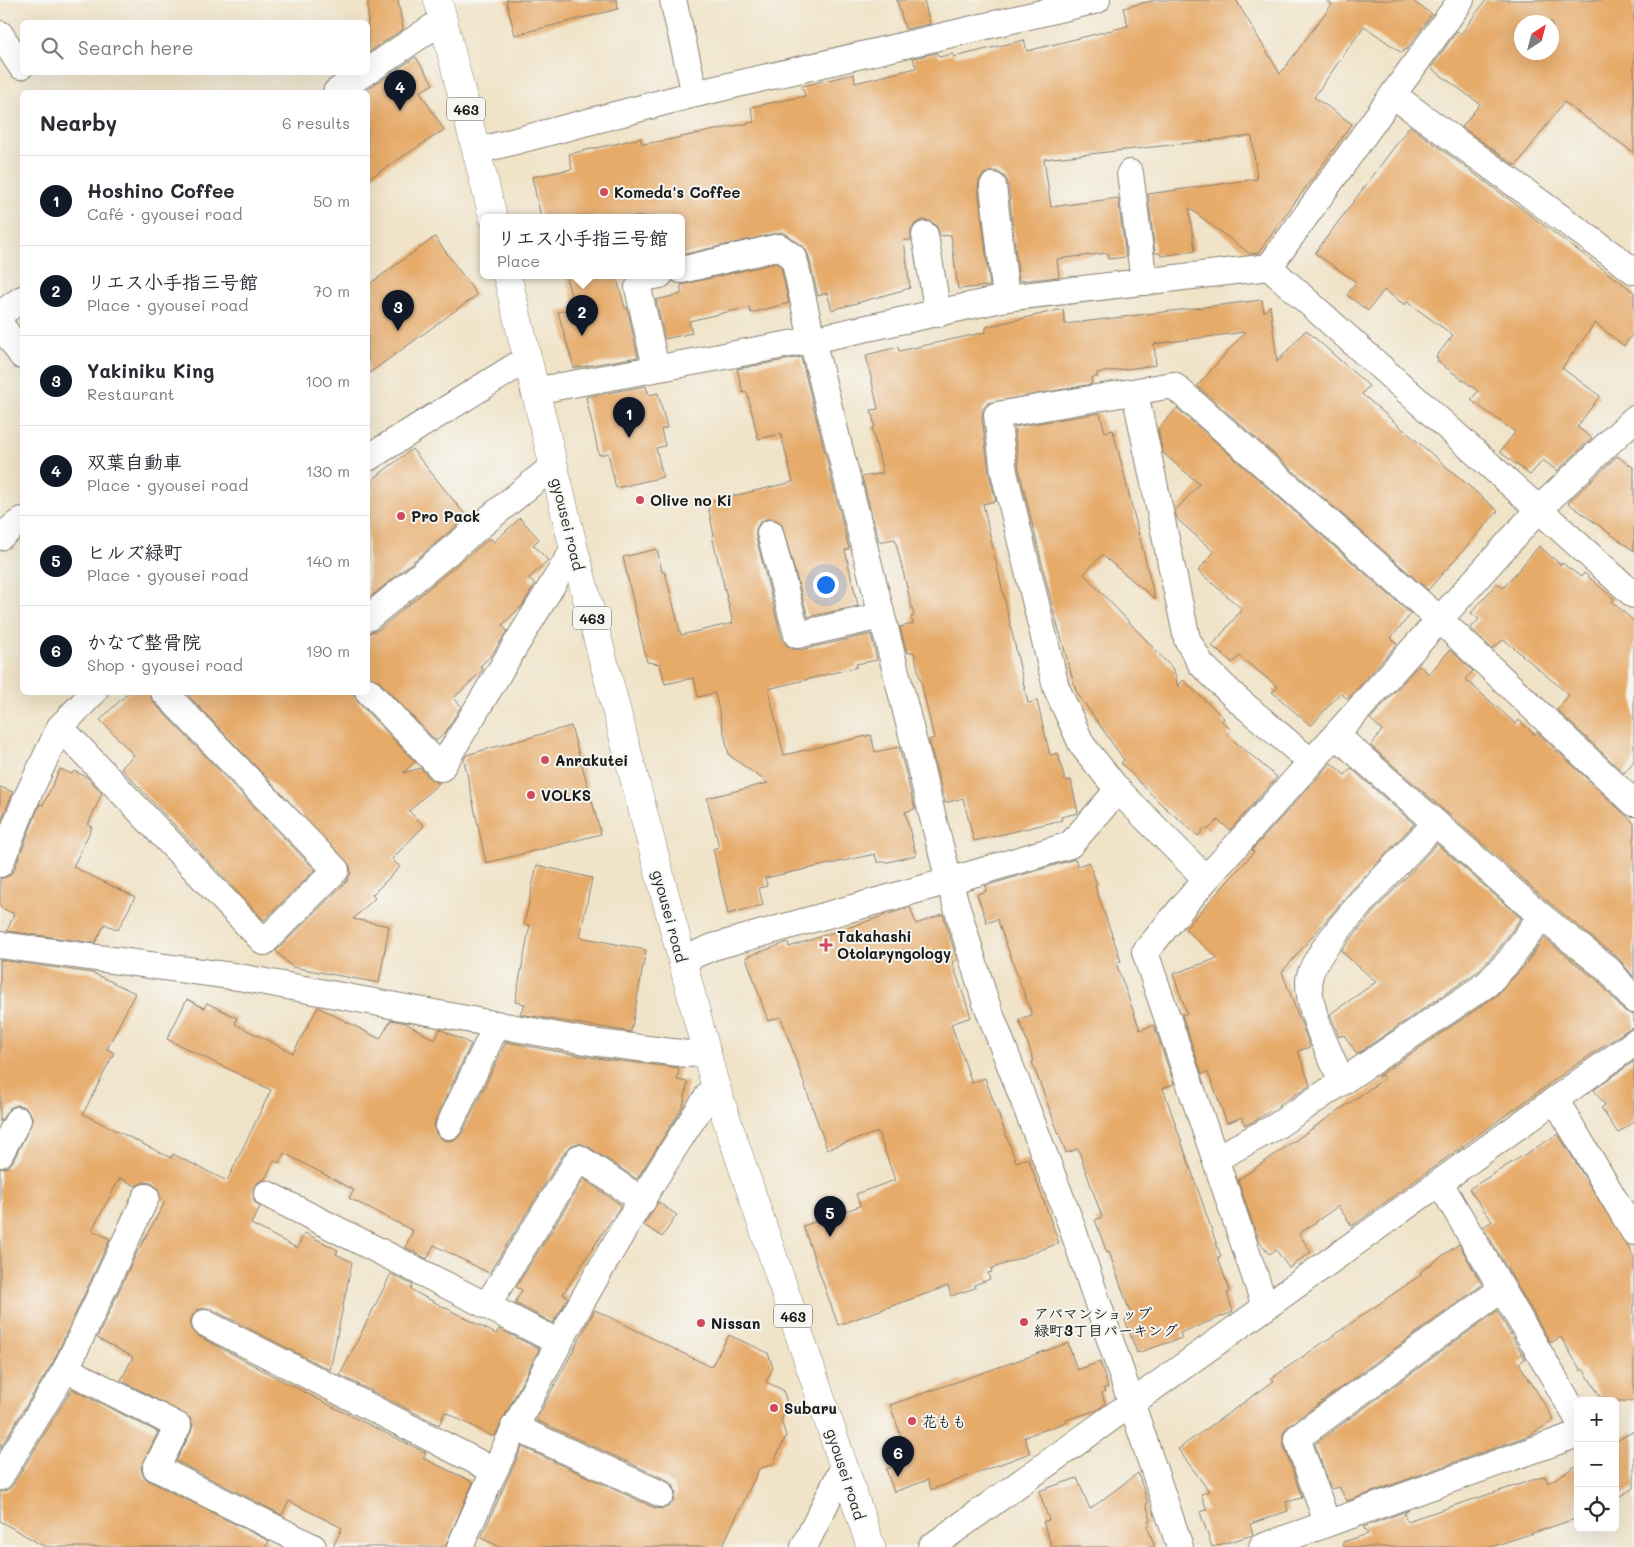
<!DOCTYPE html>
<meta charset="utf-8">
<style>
:root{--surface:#fff;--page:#f7f7f7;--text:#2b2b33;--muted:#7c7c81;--line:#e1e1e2;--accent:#111827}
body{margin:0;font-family:Mali,"Klee One",sans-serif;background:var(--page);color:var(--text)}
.controls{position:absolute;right:15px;bottom:15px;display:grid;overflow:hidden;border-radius:8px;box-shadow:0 5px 20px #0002}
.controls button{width:45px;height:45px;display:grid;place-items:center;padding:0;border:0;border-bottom:1px solid var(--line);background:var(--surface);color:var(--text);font:25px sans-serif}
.compass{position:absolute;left:1514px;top:15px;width:45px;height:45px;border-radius:50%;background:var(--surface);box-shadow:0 5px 20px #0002;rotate:36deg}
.you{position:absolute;left:825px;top:584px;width:18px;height:18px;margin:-12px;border:4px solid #fff;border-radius:50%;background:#1a73e8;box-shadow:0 0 0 8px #1a73e833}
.badge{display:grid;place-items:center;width:32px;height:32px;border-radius:50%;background:var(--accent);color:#fff;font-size:16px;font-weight:700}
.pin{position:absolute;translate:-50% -41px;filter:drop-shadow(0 1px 2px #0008)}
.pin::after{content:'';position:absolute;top:26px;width:18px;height:15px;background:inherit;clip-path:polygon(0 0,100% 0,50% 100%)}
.popup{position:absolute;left:480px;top:214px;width:205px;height:65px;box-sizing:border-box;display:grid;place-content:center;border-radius:8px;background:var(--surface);filter:drop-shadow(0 1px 4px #0005);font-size:16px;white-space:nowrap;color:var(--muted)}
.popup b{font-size:19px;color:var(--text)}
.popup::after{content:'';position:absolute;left:50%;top:100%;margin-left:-10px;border:10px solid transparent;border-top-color:var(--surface)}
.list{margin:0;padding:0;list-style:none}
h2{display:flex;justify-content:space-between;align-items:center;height:65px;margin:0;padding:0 20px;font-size:21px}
h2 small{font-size:16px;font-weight:400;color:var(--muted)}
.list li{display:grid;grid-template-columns:32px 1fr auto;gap:15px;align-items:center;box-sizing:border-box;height:90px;padding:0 20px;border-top:1px solid var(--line)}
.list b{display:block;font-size:19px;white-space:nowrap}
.list p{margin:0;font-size:16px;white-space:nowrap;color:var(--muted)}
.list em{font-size:16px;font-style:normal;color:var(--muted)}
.icon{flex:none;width:28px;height:28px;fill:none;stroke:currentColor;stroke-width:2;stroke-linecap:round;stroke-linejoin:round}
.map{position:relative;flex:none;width:1634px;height:1547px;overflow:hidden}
.search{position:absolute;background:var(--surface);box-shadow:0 5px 20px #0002;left:20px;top:20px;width:350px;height:55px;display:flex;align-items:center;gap:12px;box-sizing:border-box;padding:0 18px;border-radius:8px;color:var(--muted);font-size:19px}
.panel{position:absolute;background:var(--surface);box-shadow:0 5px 20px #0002;left:20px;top:90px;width:350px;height:605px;border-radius:8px}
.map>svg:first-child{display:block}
</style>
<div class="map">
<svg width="1634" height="1547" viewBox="0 0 1634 1547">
<rect width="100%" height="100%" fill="#f6f6f2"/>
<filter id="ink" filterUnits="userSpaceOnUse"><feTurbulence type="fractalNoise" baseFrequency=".02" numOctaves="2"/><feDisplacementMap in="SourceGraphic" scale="10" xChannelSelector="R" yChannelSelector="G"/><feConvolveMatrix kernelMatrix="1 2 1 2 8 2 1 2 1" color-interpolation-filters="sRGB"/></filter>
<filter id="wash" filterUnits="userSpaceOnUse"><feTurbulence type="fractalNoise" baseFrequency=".0096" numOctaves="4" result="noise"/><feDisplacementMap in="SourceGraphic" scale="20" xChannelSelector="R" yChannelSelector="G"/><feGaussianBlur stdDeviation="1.12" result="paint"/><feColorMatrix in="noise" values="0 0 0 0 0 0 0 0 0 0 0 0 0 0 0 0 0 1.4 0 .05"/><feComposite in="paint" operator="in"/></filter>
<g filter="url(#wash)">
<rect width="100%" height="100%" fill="#f0e3c8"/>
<g id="blocks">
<!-- building -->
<g fill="#e6aa69" fill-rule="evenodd">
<polygon points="368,0 398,0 403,29 368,53"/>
<polygon points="506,0 617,0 618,9 515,35"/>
<polygon points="897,0 924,0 930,24 905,29"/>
<polygon points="1155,0 1236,0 1280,74 1332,4 1326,0 1411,0 1432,14 1406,50 1405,49 1402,53 1364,26 1314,97 1352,124 1258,253 1250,254 1189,208 1195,251 1161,256 1160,253 1155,253 1148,194 1257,179 1252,136 1044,159 1051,207 1118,198 1126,257 1108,259 1108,253 1057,259 1059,277 1019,281 1008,184 1005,177 998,172 992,171 984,174 979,180 978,188 990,286 958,289 951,235 940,236 936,225 930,221 923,220 916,223 911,229 911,240 904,240 910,288 832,310 827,293 818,296 808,254 803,246 782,232 681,255 681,217 541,217 532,177 572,169 569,154 641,138 642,144 662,141 754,122 751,107 805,96 802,86 854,74 855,83 916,68 913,58 937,53 939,57 953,54 954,57 1024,40 1027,51 1128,26 1123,8"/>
<path d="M1486,0h148v153l-70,-51 -48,64 -54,-39 18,-23 -49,-36 26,-37 4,3zM1522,22h30v30h-30z"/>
<polygon points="416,57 433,84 420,92 444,130 368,179 368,89"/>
<polygon points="1410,126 1634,292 1634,332 1624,346 1595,323 1562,368 1600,396 1577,427 1592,438 1557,471 1543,460 1530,475 1500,452 1515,432 1471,400 1478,391 1437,361 1438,359 1436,357 1453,335 1407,302 1405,305 1384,290 1368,311 1347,295 1356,282 1315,253"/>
<polygon points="435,237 477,295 368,374 368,285"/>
<polygon points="776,263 781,267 789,303 751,313 749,307 689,321 692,333 665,339 656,300 681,294 681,285"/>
<polygon points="565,275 616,275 625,308 627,307 638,357 574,368 558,312 575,308"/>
<polygon points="1262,300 1264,312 1270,305 1277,362 1306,330 1369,386 1362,394 1498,511 1428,590 1197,386 1245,332 1154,344 1156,365 1097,373 1097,377 1091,378 1092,384 988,403 983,409 982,417 989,474 996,501 983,504 1028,703 1037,701 1050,755 1058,753 1065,781 1071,780 1078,813 1061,817 1062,820 974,841 963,798 945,803 929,740 934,738 914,652 907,653 900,627 913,624 911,617 914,616 895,539 879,542 862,477 883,473 872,428 875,427 871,410 878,409 866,355 898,347 899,351 986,332 986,327 1063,309 1065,324"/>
<polygon points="801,357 849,549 845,550 858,606 808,617 781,523 774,519 766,519 760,522 756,529 756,537 782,639 787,646 793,649 800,650 871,634 877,660 856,664 857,667 768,689 784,755 871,735 875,752 899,747 915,809 905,812 916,855 888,862 877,862 875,854 765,878 767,886 759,888 763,905 728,914 713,849 719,847 707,798 768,783 729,755 715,693 698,697 694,678 665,684 660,664 647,662 623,557 657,549 662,572 665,572 681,635 733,623 712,536 714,535 707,502 793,482 781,434 758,439 747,392 743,393 737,369"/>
<polygon points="646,386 649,395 658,393 667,428 661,429 665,446 656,448 663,477 616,488 608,453 599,455 586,397"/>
<polygon points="1177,408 1411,614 1391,638 1397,644 1348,699 1340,693 1311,726 1272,692 1278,687 1239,656 1233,663 1212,646 1242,609 1198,571 1214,552 1177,519 1175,511 1199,484 1163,453 1158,429"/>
<polygon points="1100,413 1105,432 1113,430 1155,599 1102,555 1084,574 1174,670 1178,687 1183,680 1224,718 1222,721 1231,730 1227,735 1277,777 1230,830 1218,820 1208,830 1205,827 1198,836 1160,803 1121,763 1124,760 1076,691 1053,609 1019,469 1014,427"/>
<polygon points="412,449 467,517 368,599 368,483"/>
<polygon points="1617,456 1634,468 1634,551 1568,503"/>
<polygon points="520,518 539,539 533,545 548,560 529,578 535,584 522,606 502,625 507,631 491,656 480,666 483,670 454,698 461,706 445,733 436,741 379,681 368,676 368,633 378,630 490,538 494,542"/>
<polygon points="1539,546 1561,565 1562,563 1581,577 1584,573 1614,599 1612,602 1634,621 1634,761 1624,773 1557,710 1569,695 1507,642 1503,640 1492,649 1471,628 1479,619 1471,613 1497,583 1503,588"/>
<polygon points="1450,650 1473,671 1465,679 1516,724 1519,720 1535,735 1537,732 1634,823 1634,977 1618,958 1551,904 1371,746 1382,730 1370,719 1419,665 1429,674"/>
<polygon points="129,692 149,692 153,702 315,870 264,920 121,768 134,755 100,720"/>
<polygon points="185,692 353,692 357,701 415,762 403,773 421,768 430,779 439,783 409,811 424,826 392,859 400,867 372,895 375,898 353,919 389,926 379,983 292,967 276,951 347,881 351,873 350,866"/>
<polygon points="571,726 601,834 486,863 464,760 466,755"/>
<polygon points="1331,763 1345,775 1351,768 1414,824 1352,890 1282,972 1310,1047 1298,1051 1310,1085 1253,1122 1245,1125 1242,1117 1227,1123 1208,1072 1202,1074 1182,1015 1187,1013 1173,974 1218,958 1185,929 1254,852 1252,850"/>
<polygon points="60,769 72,774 74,771 87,777 102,793 88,825 92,827 73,867 135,897 118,930 105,924 95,943 7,931 14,914 0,907 0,879 9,876 14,870 40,804 43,805"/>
<polygon points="0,787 13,792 0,824"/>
<polygon points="1437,844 1521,918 1497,951 1477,972 1357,1054 1344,1035 1339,1037 1330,1014 1376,982 1341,951 1375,910"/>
<polygon points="1075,859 1078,866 1089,862 1097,885 1095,886 1121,961 1116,963 1140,1030 1154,1025 1174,1084 1163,1088 1221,1257 1218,1258 1230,1292 1227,1293 1233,1312 1180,1333 1182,1338 1137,1353 1125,1320 1132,1318 1109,1252 1107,1253 1095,1220 1102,1217 1078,1149 1066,1153 1032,1062 1034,1061 1019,1019 1032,1015 997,919 987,923 977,894 986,891 985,886"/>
<polygon points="537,865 592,878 580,937 646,950 631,1032 520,1014 525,1004 515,1002 530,925 524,924"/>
<polygon points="910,907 916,924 943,914 957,960 952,962 971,1017 951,1024 972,1083 985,1078 1016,1162 1028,1158 1059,1243 991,1269 992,1272 988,1273 990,1279 974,1285 975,1288 951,1296 948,1286 838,1325 803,1226 860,1206 856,1194 895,1180 878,1132 827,1149 781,1017 768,1021 746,957 788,942 789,947"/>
<polygon points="1544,938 1598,981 1623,1010 1634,1015 1634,1028 1625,1031 1577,1064 1352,1226 1338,1206 1299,1234 1311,1252 1289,1268 1276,1250 1269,1254 1258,1239 1238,1180 1384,1079 1382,1075 1377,1077 1496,996 1521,970"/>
<polygon points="0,960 93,973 135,993 107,1049 114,1053 83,1114 171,1158 173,1154 227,1181 271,1090 167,1039 187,999 204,1008 207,1003 237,1018 235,1024 293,1053 318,1007 380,1039 391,1020 406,1023 435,1040 440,1029 471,1044 435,1120 434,1128 437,1135 443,1140 450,1141 457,1139 463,1132 506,1042 588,1057 679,1068 677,1080 688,1082 683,1106 637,1179 587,1146 579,1143 572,1145 566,1150 489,1273 434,1245 427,1259 405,1247 413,1231 349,1198 354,1190 284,1153 279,1163 274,1161 265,1179 258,1182 253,1188 254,1202 260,1207 251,1224 297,1248 305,1233 338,1250 336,1254 352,1262 330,1370 211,1309 205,1308 197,1310 192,1316 190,1323 192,1331 198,1336 323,1402 426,1453 423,1458 473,1482 445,1547 333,1547 342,1528 289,1501 282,1515 176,1461 191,1432 193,1425 190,1418 121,1380 133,1357 97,1338 137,1252 165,1202 160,1199 158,1189 152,1183 144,1182 136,1186 120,1178 92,1230 110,1239 53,1362 0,1448 0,1169 8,1167 13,1161 33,1120 30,1112 25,1107 17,1105 10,1108 0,1122"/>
<polygon points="1634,1061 1634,1122 1618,1133 1601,1108 1605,1105 1594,1090"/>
<polygon points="1558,1134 1634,1257 1634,1401 1603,1401 1583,1369 1581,1371 1561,1337 1551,1343 1483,1227 1492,1221 1469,1189"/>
<polygon points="584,1179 621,1205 563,1294 568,1297 553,1323 515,1303 522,1290 516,1287"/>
<polygon points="658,1202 677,1215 662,1237 644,1225"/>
<polygon points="1459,1244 1482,1285 1288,1426 1283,1434 1283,1443 1302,1498 1286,1502 1288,1511 1250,1524 1253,1535 1212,1547 1200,1512 1207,1510 1201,1494 1209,1491 1178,1449 1274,1381 1272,1378 1422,1274 1420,1272"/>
<polygon points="391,1274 413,1285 411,1288 415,1292 496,1334 499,1329 539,1349 494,1437 445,1412 439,1425 340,1375"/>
<polygon points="595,1310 711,1367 729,1335 768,1353 773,1368 766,1382 783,1390 788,1406 781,1420 786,1436 773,1464 759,1469 722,1547 500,1547 481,1538 522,1447 655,1508 663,1509 669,1506 674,1501 676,1492 673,1485 667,1480 536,1420"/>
<polygon points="1497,1311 1525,1359 1519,1363 1554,1420 1530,1435 1347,1501 1339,1487 1331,1489 1315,1444"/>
<polygon points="1068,1343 1077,1370 1100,1362 1108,1387 1103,1389 1105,1391 1102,1393 1105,1404 1097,1410 1066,1420 1067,1422 1024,1437 1030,1453 931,1490 928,1480 894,1492 886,1469 910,1461 890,1405"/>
<polygon points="72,1389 158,1432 141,1468 143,1476 149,1481 269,1541 266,1547 45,1547 0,1521 0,1492 8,1490 13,1485"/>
<polygon points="1634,1431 1634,1488 1615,1499 1615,1442"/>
<polygon points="1578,1465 1578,1518 1491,1547 1344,1547 1343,1542 1368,1534 1363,1527 1409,1510 1404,1514 1407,1521 1545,1476 1548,1483"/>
<polygon points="1138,1473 1148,1503 1146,1504 1151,1519 1148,1520 1150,1525 1147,1526 1155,1547 1052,1547 1043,1522 1049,1520 1039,1491 1077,1478 1090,1509"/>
</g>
</g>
</g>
<g filter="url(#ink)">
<use href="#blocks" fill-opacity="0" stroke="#868072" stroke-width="1"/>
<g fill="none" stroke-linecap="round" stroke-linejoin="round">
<defs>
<g id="minor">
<polyline points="673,0 695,94"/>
<polyline points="0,34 21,66"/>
<polyline points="368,71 443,20"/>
<polyline points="336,92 366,72"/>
<polyline points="1393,95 1634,271"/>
<polyline points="477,151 695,94 1097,0"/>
<polyline points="1130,173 1144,282"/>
<polyline points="993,186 1006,298"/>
<polyline points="925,235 938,314"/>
<polyline points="1269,267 1634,595"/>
<polyline points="681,270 779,247 794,258 812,340 949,881 1070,845 1118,790"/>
<polyline points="0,314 22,299"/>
<polyline points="0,323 22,356"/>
<polyline points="656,368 638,288 644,278 660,275"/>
<polyline points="534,391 812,340 1006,298 1269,267 1461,0"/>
<polyline points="1135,393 1187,639 1201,664 1237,699 1311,762"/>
<polyline points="1634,419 1539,509 1206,879 1118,790 1082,745 1056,687 1004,472 997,415 1173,385 1439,619 1634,803"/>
<polyline points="368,458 527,359"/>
<polyline points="770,533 797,635 881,616"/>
<polyline points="0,537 22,520"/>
<polyline points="368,618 553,466"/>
<polyline points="368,691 441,768 574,549"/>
<polyline points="60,727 264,942 336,870 164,692"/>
<polyline points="0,864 27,797 60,727 94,692"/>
<polyline points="1206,879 1145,952 1265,1306"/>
<polyline points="1541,916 1609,970 1634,1000"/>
<polyline points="0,945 239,977 591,1042 688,1054 707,1052"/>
<polyline points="682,960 713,947 949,881 985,1000 1071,1224 1180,1547"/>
<path d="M1342,1081c-13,-28 -34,-69 -33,-101 2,-32 101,-129 127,-157"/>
<polyline points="1556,1101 1634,1232"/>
<polyline points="449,1126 497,1024"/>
<polyline points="0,1154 18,1120"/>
<polyline points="1215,1159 1275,1127 1487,984 1509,961 1541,916 1336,735"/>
<polyline points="1440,1183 1578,1419"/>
<polyline points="267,1194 558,1342"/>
<polyline points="487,1305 579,1158 643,1201"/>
<polyline points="205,1323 493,1470"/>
<polyline points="66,1369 146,1197"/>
<polyline points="514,1427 661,1494"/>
<polyline points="0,1477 66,1369 178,1426 156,1468 313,1547"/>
<polyline points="1327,1523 1297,1438 1502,1289"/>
<path d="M460,1547c69,-161 158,-316 255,-462"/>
<polyline points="804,1547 844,1466"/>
<polyline points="931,1547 1634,1043"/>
<polyline points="1262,1547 1578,1434"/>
</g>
<g id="trunk">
<polyline points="438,0 493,217"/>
<polyline points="507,275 574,549 715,1085 871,1547"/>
</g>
</defs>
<!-- minor casing -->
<use href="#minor" stroke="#868072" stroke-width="28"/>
<!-- trunk casing -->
<use href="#trunk" stroke="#868072" stroke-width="29"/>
<!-- minor -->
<use href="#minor" stroke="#fff" stroke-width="26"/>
<!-- trunk -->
<use href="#trunk" stroke="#fff" stroke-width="28"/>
</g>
</g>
<!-- markers -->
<g fill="#d1495b" stroke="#f6f6f2" stroke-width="2">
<circle cx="604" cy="192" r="5"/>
<circle cx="640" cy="500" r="5"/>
<circle cx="401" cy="516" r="5"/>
<circle cx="545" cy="760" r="5"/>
<circle cx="531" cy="795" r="5"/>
<path d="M823.5 937.5h5v5h5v5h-5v5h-5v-5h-5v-5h5z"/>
<circle cx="1024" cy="1322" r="5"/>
<circle cx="701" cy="1323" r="5"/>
<circle cx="774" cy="1408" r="5"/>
<circle cx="912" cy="1421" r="5"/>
</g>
<g text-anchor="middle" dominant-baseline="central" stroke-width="4" stroke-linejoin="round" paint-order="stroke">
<!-- shield labels -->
<g fill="#f6f6f2" stroke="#5d5d5c" stroke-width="1">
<rect x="447" y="97.5" width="38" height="23" rx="4"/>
<rect x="573" y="606.5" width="38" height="23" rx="4"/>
<rect x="774" y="1304.5" width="38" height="23" rx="4"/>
</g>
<g font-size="14" font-weight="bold" fill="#1c1c1c">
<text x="466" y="109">463</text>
<text x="592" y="618">463</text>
<text x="793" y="1316">463</text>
</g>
<!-- poi labels -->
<g font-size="15" font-weight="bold" fill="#1c1c1c" stroke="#f6f6f2" text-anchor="start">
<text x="614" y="192">Komeda's Coffee</text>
<text x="650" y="500">Olive no Ki</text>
<text x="411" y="516">Pro Pack</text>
<text x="555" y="760">Anrakutei</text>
<text x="541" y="795">VOLKS</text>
<text x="837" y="936">Takahashi<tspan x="837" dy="17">Otolaryngology</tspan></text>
<text x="1034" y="1313">アパマンショップ<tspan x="1034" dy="17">緑町3丁目パーキング</tspan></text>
<text x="711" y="1323">Nissan</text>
<text x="784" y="1408">Subaru</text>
<text x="922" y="1421">花もも</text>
</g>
<!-- street labels -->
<g font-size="15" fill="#1c1c1c" stroke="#f6f6f2">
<text transform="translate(568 524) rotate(76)">gyousei road</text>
<text transform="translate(670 916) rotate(75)">gyousei road</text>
<text transform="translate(846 1474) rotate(72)">gyousei road</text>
</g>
</g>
</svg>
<div class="controls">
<button>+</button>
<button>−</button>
<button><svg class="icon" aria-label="locate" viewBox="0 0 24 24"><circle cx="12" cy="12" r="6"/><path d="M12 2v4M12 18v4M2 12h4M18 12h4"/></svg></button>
</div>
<svg class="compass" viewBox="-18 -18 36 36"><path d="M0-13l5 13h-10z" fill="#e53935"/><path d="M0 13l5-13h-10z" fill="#7c7c81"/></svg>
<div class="you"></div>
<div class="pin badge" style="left:629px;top:438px">1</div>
<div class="pin badge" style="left:582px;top:336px">2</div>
<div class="popup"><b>リエス小手指三号館</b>Place</div>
<div class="pin badge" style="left:398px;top:331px">3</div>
<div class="pin badge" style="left:400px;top:111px">4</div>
<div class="pin badge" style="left:830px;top:1237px">5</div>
<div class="pin badge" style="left:898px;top:1477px">6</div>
<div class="search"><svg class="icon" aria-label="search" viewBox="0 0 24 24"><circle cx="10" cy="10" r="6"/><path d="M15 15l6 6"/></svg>Search here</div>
<section class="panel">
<h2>Nearby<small>6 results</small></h2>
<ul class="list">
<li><span class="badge">1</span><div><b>Hoshino Coffee</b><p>Café · gyousei road</p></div><em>50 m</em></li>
<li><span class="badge">2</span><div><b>リエス小手指三号館</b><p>Place · gyousei road</p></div><em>70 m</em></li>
<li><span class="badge">3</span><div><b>Yakiniku King</b><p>Restaurant</p></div><em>100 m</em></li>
<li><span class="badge">4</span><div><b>双葉自動車</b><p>Place · gyousei road</p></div><em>130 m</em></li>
<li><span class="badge">5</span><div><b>ヒルズ緑町</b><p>Place · gyousei road</p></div><em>140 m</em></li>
<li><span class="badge">6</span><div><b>かなで整骨院</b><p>Shop · gyousei road</p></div><em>190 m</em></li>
</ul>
</section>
</div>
